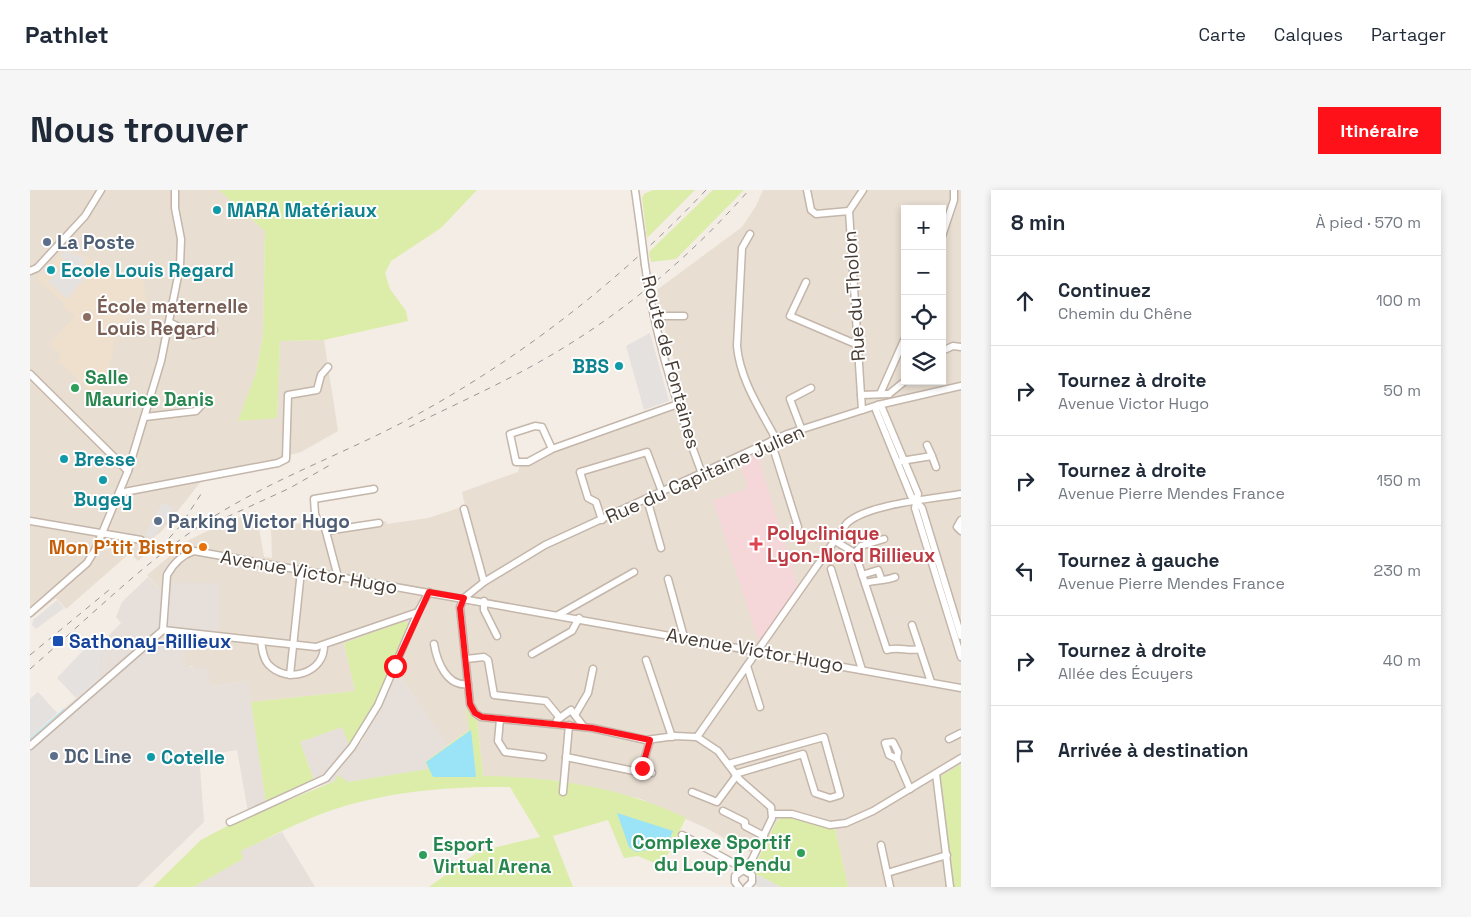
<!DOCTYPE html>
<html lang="fr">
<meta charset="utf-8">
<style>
:root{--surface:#fff;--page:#f6f6f7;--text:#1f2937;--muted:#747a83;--line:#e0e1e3;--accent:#ff111a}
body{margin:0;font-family:"Space Grotesk",sans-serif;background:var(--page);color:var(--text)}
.controls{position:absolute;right:15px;top:15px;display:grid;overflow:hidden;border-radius:0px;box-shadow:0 2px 8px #0003}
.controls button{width:45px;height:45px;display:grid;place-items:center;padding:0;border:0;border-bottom:1px solid var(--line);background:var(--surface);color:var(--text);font:25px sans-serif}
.stop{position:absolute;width:15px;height:15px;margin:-11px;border:4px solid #ff111a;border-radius:50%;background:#fff}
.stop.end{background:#ff111a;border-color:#fff;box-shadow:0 1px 5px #0008}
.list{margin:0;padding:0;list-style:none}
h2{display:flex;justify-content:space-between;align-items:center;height:65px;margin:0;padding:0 20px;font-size:21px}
h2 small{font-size:16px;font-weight:400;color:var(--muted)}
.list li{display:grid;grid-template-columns:32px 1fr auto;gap:15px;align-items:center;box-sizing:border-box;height:90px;padding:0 20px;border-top:1px solid var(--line)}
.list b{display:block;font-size:19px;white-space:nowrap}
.list p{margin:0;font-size:16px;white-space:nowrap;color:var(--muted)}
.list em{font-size:16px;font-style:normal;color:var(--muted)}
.icon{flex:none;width:28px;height:28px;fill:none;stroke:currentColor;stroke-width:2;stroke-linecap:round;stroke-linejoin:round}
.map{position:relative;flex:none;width:931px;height:697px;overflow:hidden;border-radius:0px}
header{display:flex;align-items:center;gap:30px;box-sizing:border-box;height:70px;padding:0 25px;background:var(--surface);border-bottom:1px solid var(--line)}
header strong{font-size:24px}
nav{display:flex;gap:28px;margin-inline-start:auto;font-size:18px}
.intro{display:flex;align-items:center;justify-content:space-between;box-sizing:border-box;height:120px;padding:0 30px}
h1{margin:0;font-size:35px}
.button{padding:12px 22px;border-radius:0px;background:var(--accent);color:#fff;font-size:18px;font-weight:700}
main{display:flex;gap:30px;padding:0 30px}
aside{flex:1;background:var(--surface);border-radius:0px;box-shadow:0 2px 8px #0003}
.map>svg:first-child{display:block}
</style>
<header>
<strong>Pathlet</strong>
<nav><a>Carte</a><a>Calques</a><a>Partager</a></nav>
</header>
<div class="intro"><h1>Nous trouver</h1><a class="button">Itinéraire</a></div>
<main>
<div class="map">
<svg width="931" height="697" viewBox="0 0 931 697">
<rect width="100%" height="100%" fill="#f4ede5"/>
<!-- residential -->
<g fill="#e9ded2" fill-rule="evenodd">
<polygon points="0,0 189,0 235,41 233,145 226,183 209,231 247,227 250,151 294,150 308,241 271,262 260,265 260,270 252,274 173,289 131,342 124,347 123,357 108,371 100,363 36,419 26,408 0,429"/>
<path d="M733,0h198v697h-113l-13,-59 -50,-11 -7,3 -27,33 -45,-25 -65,-29 -81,-18 -77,-5 -6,-56 -8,10 -21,15 -53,-76 9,-48 -60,22 11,48 -104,11 -3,-21 -37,5 -19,-20 -7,2 -4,-33 38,5 -51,-47 -6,-1 -15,-17 42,-35 29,-14 38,-15 8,46 8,1 -1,-32 42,-4 1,9h11l61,-10 1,3 41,-6 37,-12 -3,-14 56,-20 1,-5 32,-19 134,-50 -31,-106 88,-65 14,-21zM875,19h37v172h-37z"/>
</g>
<!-- industrial -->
<g fill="#e6dfda">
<polygon points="118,387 132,402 138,402 138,392 189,393 189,450 151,446 155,477 165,477 165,479 178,477 181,496 218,491 236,614 218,622 207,560 184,564 180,572 170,577 174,632 107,697 0,697 0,550 67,489 69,468 76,448 91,433 86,427 92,412"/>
<polygon points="365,479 418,555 395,572 399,579 318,592 305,591 287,597 270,552 312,537 323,562 332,551"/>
<polygon points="252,642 285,697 163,697 213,669 210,661"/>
</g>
<!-- education -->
<polygon fill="#efdfcd" points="35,58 114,90 116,111 96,130 82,156 85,158 83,163 72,195 64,205 28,171 31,167 19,154 45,126 32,116 35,114 7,89"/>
<!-- medical -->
<polygon fill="#f6d7d9" points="727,263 768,397 729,453 683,310 718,299 709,270"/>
<!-- green -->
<g fill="#dbeda9">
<polygon points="189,0 447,0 411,38 361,71 355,83 360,99 376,121 378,131 294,150 250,151 247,228 208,231 226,183 233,145 235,41"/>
<polygon points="623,0 665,0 617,48 612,8 614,4"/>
<polygon points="683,0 714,0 646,69 621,72 619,62"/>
<polygon points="374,431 380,435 349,507 320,557 312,537 270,552 284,590 236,614 221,512 325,501 314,453"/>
<path d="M436,516l4,9 7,5 6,56c70,1 139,11 203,42l-24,48 -24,-10 -14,2 -16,-38 -55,16 20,51h-144l50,-36 61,-14 -30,-50c-60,-1 -121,4 -178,23 -32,11 -61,27 -91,41l2,8 -50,28h-40l48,-47 28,-15 106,-44 3,-6 10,7 80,-13 -3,-7 44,-32z"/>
<polygon points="931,574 931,697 923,697 911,586"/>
<polygon points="761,627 805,638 818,697 751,697 722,682 746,632 752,628"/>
</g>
<!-- parking -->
<g fill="#e5e1de">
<polygon points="35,60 55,68 54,73 59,77 60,82 37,109 18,92 36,72 30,66"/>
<polygon points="620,143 639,211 614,220 596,156"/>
<polygon points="132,313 144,318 124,348 115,345"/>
<polygon points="27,410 34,418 6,439 2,435 3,430"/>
<polygon points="64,449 74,454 69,468 67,489 46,508 27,488"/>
<polygon points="8,502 27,523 0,548 0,509"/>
<polygon points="728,685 751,697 727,697 724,693"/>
</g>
<!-- water -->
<g fill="#9be3f7">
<polygon points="441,540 446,587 403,587 396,572"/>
<polygon points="587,623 643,641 637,656 606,662 599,657"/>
</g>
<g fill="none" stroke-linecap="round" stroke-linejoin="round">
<!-- stream -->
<polyline stroke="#9be3f7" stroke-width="1" points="0,549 34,519"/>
<defs>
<g id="minor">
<polyline points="605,0 611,43"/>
<polyline points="777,0 781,20 786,24 819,21 832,220"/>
<polyline points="819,21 833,0"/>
<path d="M720,44l-8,14 -5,98c3,34 23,63 39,93"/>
<polyline points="912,46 924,10 924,0"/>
<path d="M615,75c9,70 32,142 57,209"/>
<polyline points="0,81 7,78 55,26 71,0"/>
<polyline points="776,92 760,126 828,155"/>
<polyline points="624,126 654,126"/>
<polyline points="139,132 164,145 184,140"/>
<polyline points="912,161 923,156 931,157"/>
<polyline points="0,184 98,281"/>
<polyline points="850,204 875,148"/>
<polyline points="859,204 875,191"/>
<polyline points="831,205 859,204"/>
<polyline points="848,215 852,218 888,304 885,318 931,467"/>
<polyline points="848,215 846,220 881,306 892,318 931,446"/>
<polyline points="115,227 166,221 177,209"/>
<polyline points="771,238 760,209 781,198"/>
<polyline points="741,251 768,337"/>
<polyline points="522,259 498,272 486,272 480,244 505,236 512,237 522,259 648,214"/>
<polyline points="902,266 906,277"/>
<polyline points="871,271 902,266 897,255"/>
<polyline points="89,303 248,273 256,269 258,205 287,200 291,185 298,177"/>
<polyline points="617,309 631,358"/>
<polyline points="434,319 454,392"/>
<polyline points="572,330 566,312 558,308 550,282 617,262 632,302"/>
<polyline points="931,330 927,337 931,341"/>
<polyline points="0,331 111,350"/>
<polyline points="296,341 349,333"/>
<path d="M805,351l20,12 32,97c12,-4 21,2 33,-1"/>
<polyline points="825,363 831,356 854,349"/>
<polyline points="801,379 832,480"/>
<polyline points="832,385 848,380 851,388"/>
<polyline points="308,387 295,338 288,332 285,324 284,309 344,299"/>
<polyline points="638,389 654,447"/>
<path d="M835,393c11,-3 20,-2 30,-6"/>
<polyline points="454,411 454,420 467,446"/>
<polyline points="0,423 57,373 65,360 98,281 131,171 150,76 151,49 145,18 145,0"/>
<polyline points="528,425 604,382"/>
<polyline points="882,435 901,492"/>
<polyline points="133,440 286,457 388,422 399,402"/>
<path d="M231,451c1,8 2,17 7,23 19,21 57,9 56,-19"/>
<path d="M404,454c3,18 13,43 34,40"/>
<polyline points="502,464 542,441 549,428"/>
<polyline points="436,469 454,467 458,470 464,505 516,511 530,528"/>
<polyline points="616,470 642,547"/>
<polyline points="717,476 730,517"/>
<polyline points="260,485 271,381"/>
<polyline points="545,525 558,503 563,479"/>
<polyline points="470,529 468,551 475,562 513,567"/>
<polyline points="527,530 541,520 554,537"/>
<path d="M667,547l150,-214c21,-19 84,-24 114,-29"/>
<polyline points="919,549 931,543"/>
<polyline points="620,550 612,578 622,583"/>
<path d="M0,556l133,-116 4,-55c6,-11 15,-20 27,-24l767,137"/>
<polyline points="536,567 604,581"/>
<polyline points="867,569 859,565 855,553 863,552 868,562 867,569 880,599"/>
<polyline points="698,574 794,547 810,605 800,608 785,603 773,564 705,584"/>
<polyline points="906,584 920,697"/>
<polyline points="533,602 539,535"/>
<polyline points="662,602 687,612 707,585"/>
<polyline points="693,621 715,632 715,636 734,646"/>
<polyline points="743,624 762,624 800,635 816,633 843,621 931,568"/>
<polyline points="200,632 296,588 322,557 348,515 388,422"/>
<polyline points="652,645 705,674 710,681"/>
<polyline points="851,655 860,697"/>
<polyline points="717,680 742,628 741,617 710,590 688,561 667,547 645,546 616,550 562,538 451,527 445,523 440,514 430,417 434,408 454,392 515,355 757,244 848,215 931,196"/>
<polyline points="857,683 917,665"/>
<polyline points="709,697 705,692 705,686 713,680 722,685 722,692 717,697"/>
</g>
</defs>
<!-- minor casing -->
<use href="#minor" stroke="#c4b6aa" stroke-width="9"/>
<!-- minor -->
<use href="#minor" stroke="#fff" stroke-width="6"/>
<!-- rail -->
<g stroke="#969696" stroke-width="1" stroke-dasharray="6 6" stroke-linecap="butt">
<path d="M379,237c47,-23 94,-44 139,-70 76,-44 143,-101 201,-167"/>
<polyline points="186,332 260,298 300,275"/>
<polyline points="131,357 151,335 171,304"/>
<polyline points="0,465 79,400"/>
<path d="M0,479c62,-54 121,-114 191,-157 60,-36 126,-60 188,-93 111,-60 211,-138 297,-229"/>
</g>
<defs>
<polyline id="minor-bridge" points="611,43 615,75"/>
</defs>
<!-- minor-bridge casing -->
<use href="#minor-bridge" stroke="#c4b6aa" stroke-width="9" stroke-linecap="butt"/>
<!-- minor-bridge -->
<use href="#minor-bridge" stroke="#fff" stroke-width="6"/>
</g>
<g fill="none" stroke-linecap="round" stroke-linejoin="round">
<!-- route -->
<polyline stroke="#ff111a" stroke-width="6" points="365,476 399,402 434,408 430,418 440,514 445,523 452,527 562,538 620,550 612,578"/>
</g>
<!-- markers -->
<g fill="#0f9aa8" stroke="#fff" stroke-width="2">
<circle cx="187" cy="20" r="5"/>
<circle cx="21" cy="80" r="5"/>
<circle cx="589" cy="176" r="5"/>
<circle cx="34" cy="269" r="5"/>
<circle cx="73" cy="290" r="5"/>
<circle cx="121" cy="567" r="5"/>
</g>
<g fill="#5c6f8a" stroke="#fff" stroke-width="2">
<circle cx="17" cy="52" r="5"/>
<circle cx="128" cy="331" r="5"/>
<circle cx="24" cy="566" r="5"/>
</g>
<circle fill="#8d6e63" stroke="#fff" stroke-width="2" cx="57" cy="127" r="5"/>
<g fill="#2e9e5b" stroke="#fff" stroke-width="2">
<circle cx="45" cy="198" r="5"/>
<circle cx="771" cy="663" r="5"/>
<circle cx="393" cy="665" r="5"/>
</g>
<path fill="#e0444e" stroke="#fff" stroke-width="2" d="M723.5 346.5h5v5h5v5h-5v5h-5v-5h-5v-5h5z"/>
<circle fill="#e8710a" stroke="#fff" stroke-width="2" cx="173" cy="357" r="5"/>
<rect fill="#1a4fb4" stroke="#fff" stroke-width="2" x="22" y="445" width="12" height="12" rx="2.5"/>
<g text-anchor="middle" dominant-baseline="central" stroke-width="4" stroke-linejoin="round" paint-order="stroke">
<!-- culture labels -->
<g font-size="19" font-weight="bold" fill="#0d838f" stroke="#fff" text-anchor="start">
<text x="197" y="20">MARA Matériaux</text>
<text x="31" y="80">Ecole Louis Regard</text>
<text x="579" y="176" text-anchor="end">BBS</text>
<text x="44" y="269">Bresse</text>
<text x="73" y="309" text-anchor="middle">Bugey</text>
<text x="131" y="567">Cotelle</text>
</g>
<!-- service labels -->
<g font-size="19" font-weight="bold" fill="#4e5e75" stroke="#fff" text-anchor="start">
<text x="27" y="52">La Poste</text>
<text x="138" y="331">Parking Victor Hugo</text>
<text x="34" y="566">DC Line</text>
</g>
<!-- street labels -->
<g font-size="19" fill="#473c34" stroke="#fff">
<text transform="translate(824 106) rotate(-94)">Rue du Tholon</text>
<text transform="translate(641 172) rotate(75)">Route de Fontaines</text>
<text transform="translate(675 284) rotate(-24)">Rue du Capitaine Julien</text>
<text transform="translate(279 382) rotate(10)">Avenue Victor Hugo</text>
<text transform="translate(725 460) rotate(10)">Avenue Victor Hugo</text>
</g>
<!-- education labels -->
<g font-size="19" font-weight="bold" fill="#785e54" stroke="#fff" text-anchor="start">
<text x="67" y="116">École maternelle<tspan x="67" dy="22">Louis Regard</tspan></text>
</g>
<!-- leisure labels -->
<g font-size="19" font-weight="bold" fill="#27864d" stroke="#fff" text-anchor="start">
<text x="55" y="187">Salle<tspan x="55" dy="22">Maurice Danis</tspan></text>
<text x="761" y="652" text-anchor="end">Complexe Sportif<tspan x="761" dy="22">du Loup Pendu</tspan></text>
<text x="403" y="654">Esport<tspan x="403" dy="22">Virtual Arena</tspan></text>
</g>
<!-- health labels -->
<g font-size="19" font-weight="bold" fill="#be3a42" stroke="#fff" text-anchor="start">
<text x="737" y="343">Polyclinique<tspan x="737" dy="22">Lyon-Nord Rillieux</tspan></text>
</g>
<!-- food labels -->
<g font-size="19" font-weight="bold" fill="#c56008" stroke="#fff" text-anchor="end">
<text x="163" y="357">Mon P'tit Bistro</text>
</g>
<!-- transit labels -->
<g font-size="19" font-weight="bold" fill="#164399" stroke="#fff" text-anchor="start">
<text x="39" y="451">Sathonay-Rillieux</text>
</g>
</g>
</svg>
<div class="controls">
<button>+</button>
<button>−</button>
<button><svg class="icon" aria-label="locate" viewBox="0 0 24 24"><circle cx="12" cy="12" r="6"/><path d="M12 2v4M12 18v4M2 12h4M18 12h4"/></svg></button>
<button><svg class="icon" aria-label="layers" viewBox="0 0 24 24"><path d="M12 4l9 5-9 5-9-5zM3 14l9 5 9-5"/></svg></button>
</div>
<div class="stop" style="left:365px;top:476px"></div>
<div class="stop end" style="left:612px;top:578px"></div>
</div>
<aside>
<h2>8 min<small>À pied · 570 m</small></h2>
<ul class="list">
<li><svg class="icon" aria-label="ahead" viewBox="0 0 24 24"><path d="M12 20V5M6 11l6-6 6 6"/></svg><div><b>Continuez</b><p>Chemin du Chêne</p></div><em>100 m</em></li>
<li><svg class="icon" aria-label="right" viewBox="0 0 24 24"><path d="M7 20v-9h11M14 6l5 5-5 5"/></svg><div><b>Tournez à droite</b><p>Avenue Victor Hugo</p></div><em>50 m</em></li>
<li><svg class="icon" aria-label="right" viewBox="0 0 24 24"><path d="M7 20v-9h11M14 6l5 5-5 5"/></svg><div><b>Tournez à droite</b><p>Avenue Pierre Mendes France</p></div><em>150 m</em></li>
<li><svg class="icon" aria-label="left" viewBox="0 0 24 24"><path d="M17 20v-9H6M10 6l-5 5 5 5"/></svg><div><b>Tournez à gauche</b><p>Avenue Pierre Mendes France</p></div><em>230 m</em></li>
<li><svg class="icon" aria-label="right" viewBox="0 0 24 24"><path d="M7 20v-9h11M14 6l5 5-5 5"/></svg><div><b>Tournez à droite</b><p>Allée des Écuyers</p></div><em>40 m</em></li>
<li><svg class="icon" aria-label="arrive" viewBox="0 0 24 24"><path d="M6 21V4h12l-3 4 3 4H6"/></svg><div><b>Arrivée à destination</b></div></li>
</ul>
</aside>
</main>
